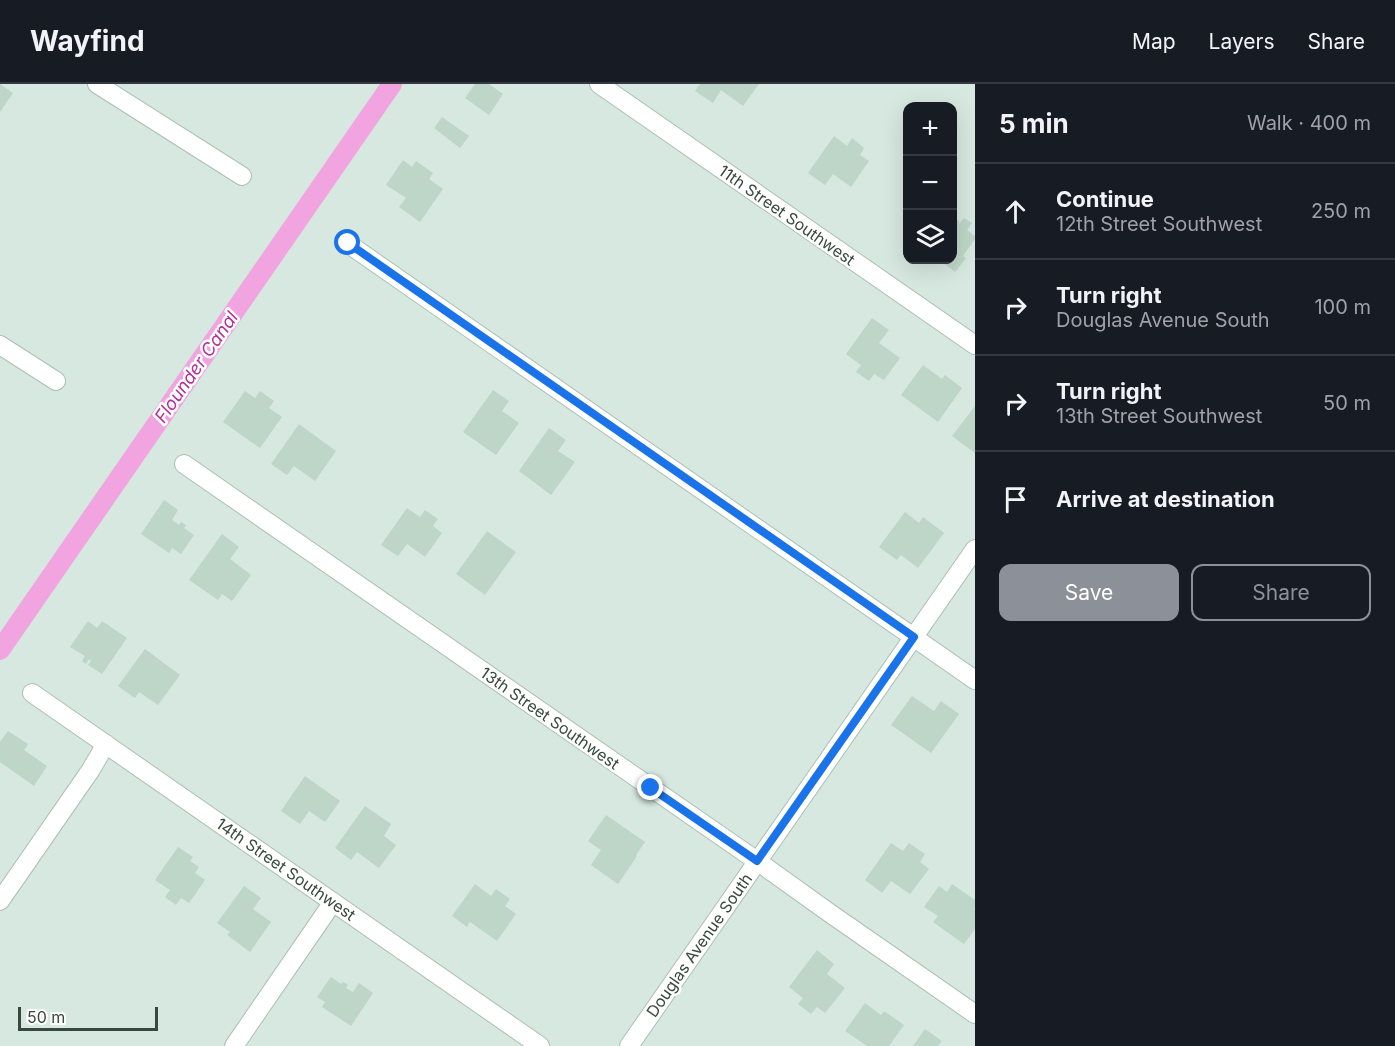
<!DOCTYPE html>
<meta charset="utf-8">
<style>
:root{--surface:#171b24;--page:#242831;--text:#f1f3f6;--muted:#9ea1a6;--line:#363941;--accent:#8c9099}
body{margin:0;font-family:Inter,sans-serif;background:var(--page);color:var(--text)}
.controls{position:absolute;right:18px;top:18px;display:grid;overflow:hidden;border-radius:12px;box-shadow:0 6px 24px #0002}
.controls button{width:54px;height:54px;display:grid;place-items:center;padding:0;border:0;border-bottom:2px solid var(--line);background:var(--surface);color:var(--text);font:30px sans-serif}
.scale{position:absolute;left:18px;bottom:15px;width:140px;box-sizing:border-box;padding-left:6px;border:3px solid #37483e;border-top:0;font-size:16px;line-height:21px;white-space:nowrap;color:#37483e;-webkit-text-stroke:4px #fff;paint-order:stroke}
.stop{position:absolute;width:18px;height:18px;margin:-14px;border:4px solid #1a73e8;border-radius:50%;background:#fff}
.stop.end{background:#1a73e8;border-color:#fff;box-shadow:0 2px 6px #0008}
.list{margin:0;padding:0;list-style:none}
h2{display:flex;justify-content:space-between;align-items:center;height:78px;margin:0;padding:0 24px;font-size:26px}
h2 small{font-size:20px;font-weight:400;color:var(--muted)}
.list li{display:grid;grid-template-columns:39px 1fr auto;gap:18px;align-items:center;box-sizing:border-box;height:96px;padding:0 24px;border-top:2px solid var(--line)}
.list b{display:block;font-size:22px;white-space:nowrap}
.list p{margin:0;font-size:20px;white-space:nowrap;color:var(--muted)}
.list em{font-size:20px;font-style:normal;color:var(--muted)}
.actions{display:flex;gap:12px;padding:18px 24px}
.actions a{flex:1;padding:14px 0;border:2px solid var(--accent);border-radius:12px;text-align:center;font-size:21px;color:var(--accent)}
.actions .main{background:var(--accent);color:#fff}
.icon{flex:none;width:33px;height:33px;fill:none;stroke:currentColor;stroke-width:2;stroke-linecap:round;stroke-linejoin:round}
.map{position:relative;flex:none;width:975px;height:962px;overflow:hidden}
header{display:flex;align-items:center;gap:36px;box-sizing:border-box;height:84px;padding:0 30px;background:var(--surface);border-bottom:2px solid var(--line)}
header strong{font-size:28px}
nav{display:flex;gap:33px;margin-inline-start:auto;font-size:21px}
main{display:flex}
aside{flex:1;background:var(--surface)}
.map>svg:first-child{display:block}
</style>
<header>
<strong>Wayfind</strong>
<nav><a>Map</a><a>Layers</a><a>Share</a></nav>
</header>
<main>
<div class="map">
<svg width="975" height="962" viewBox="0 0 975 962">
<rect width="100%" height="100%" fill="#e8f4ef"/>
<!-- residential -->
<path fill="#d6e8df" fill-rule="evenodd" d="M0,0h975v962h-975zM908,22h44v154h-44z"/>
<g fill="none" stroke-linecap="round" stroke-linejoin="round">
<!-- canal -->
<polyline stroke="#f1a4e0" stroke-width="20" points="0,566 392,0"/>
</g>
<!-- building -->
<g fill="#bed6c8">
<polygon points="0,0 13,9 0,28"/>
<polygon points="475,0 489,0 503,10 489,31 465,14"/>
<polygon points="700,0 759,0 743,22 721,6 713,19 695,7"/>
<polygon points="442,33 469,52 460,64 434,44"/>
<polygon points="834,52 847,62 852,54 864,64 860,71 869,77 851,103 833,90 825,101 808,89"/>
<polygon points="403,76 412,83 416,77 433,89 429,95 443,105 420,138 399,123 406,114 386,101"/>
<polygon points="952,134 955,134 959,137 959,140 964,134 972,139 967,146 975,152 975,155 963,172 966,174 955,188 942,178 943,176 952,176"/>
<polygon points="872,234 889,246 879,259 900,274 884,296 874,290 869,297 856,288 861,281 846,270"/>
<polygon points="923,281 942,295 945,291 962,304 938,338 901,311"/>
<polygon points="493,306 509,317 502,327 519,339 496,371 463,348"/>
<polygon points="245,307 255,314 260,307 274,317 269,324 282,333 260,364 223,338"/>
<polygon points="975,322 975,369 952,352"/>
<polygon points="299,340 336,367 315,397 294,382 287,391 271,380"/>
<polygon points="549,344 566,356 558,367 575,378 551,411 519,387"/>
<polygon points="164,416 178,426 172,436 179,441 181,438 186,441 184,444 194,451 181,470 172,464 169,469 141,450"/>
<polygon points="407,424 420,433 425,426 438,435 433,442 442,449 425,473 407,460 398,472 381,461"/>
<polygon points="905,428 919,439 923,433 944,449 918,484 901,471 897,476 879,463"/>
<polygon points="487,447 516,468 485,511 456,490"/>
<polygon points="222,450 239,463 230,475 251,491 232,517 222,510 218,516 189,496"/>
<polygon points="88,537 97,544 102,537 127,554 102,590 88,581 91,577 89,575 86,580 82,577 85,572 70,563"/>
<polygon points="145,565 180,591 158,621 139,608 135,614 118,602"/>
<polygon points="912,612 934,627 941,617 959,630 931,669 891,641"/>
<polygon points="8,647 28,660 24,666 47,682 34,702 0,678 0,658"/>
<polygon points="305,692 340,717 325,738 309,727 300,740 281,727"/>
<polygon points="365,722 391,740 384,752 396,761 379,784 357,768 351,776 335,764"/>
<polygon points="606,731 645,758 636,771 637,772 618,800 591,781 601,766 588,757"/>
<polygon points="891,759 903,767 909,759 925,770 920,778 929,785 910,810 891,797 882,809 865,796"/>
<polygon points="178,763 193,773 190,777 199,783 195,789 205,796 189,819 181,814 176,821 165,813 170,806 155,796"/>
<polygon points="475,800 491,812 496,805 510,815 505,822 516,830 497,857 470,838 467,843 452,832"/>
<polygon points="952,800 975,816 975,823 974,825 975,826 975,845 964,860 933,838 938,832 924,823 939,802 947,808"/>
<polygon points="244,802 261,814 253,825 271,838 250,868 227,851 230,848 217,839"/>
<polygon points="817,866 834,880 827,890 845,904 825,929 817,923 811,930 798,920 803,914 789,903"/>
<polygon points="331,893 341,900 343,898 348,901 346,904 353,908 359,899 373,909 351,942 322,923 325,918 317,913"/>
<polygon points="865,919 881,931 884,927 904,941 889,962 867,962 845,947"/>
<polygon points="925,945 942,957 938,962 913,962"/>
</g>
<g fill="none" stroke-linecap="round" stroke-linejoin="round">
<defs>
<g id="minor">
<polyline points="97,0 242,92"/>
<polyline points="599,0 975,261"/>
<polyline points="347,159 975,596"/>
<polyline points="0,261 56,297"/>
<polyline points="184,380 757,777 831,830 975,930"/>
<polyline points="32,609 540,962"/>
<polyline points="0,817 90,687 106,660"/>
<polyline points="234,962 333,818"/>
<polyline points="629,962 975,465"/>
</g>
</defs>
<!-- minor casing -->
<use href="#minor" stroke="#abc0b4" stroke-width="20"/>
<!-- minor -->
<use href="#minor" stroke="#fff" stroke-width="18"/>
</g>
<g fill="none" stroke-linecap="round" stroke-linejoin="round">
<!-- route -->
<polyline stroke="#1a73e8" stroke-width="8" points="348,159 914,553 757,777 651,704"/>
</g>
<g text-anchor="middle" dominant-baseline="central" stroke-width="5" stroke-linejoin="round" paint-order="stroke">
<!-- street labels -->
<g font-size="16" fill="#37483e" stroke="#fff">
<text transform="translate(787 131) rotate(35)">11th Street Southwest</text>
<text transform="translate(550 634) rotate(35)">13th Street Southwest</text>
<text transform="translate(286 785) rotate(35)">14th Street Southwest</text>
<text transform="translate(699 861) rotate(-55)">Douglas Avenue South</text>
</g>
<!-- water labels -->
<g font-size="18" font-style="italic" fill="#b62e96" stroke="#fff">
<text transform="translate(196 283) rotate(-55)">Flounder Canal</text>
</g>
</g>
</svg>
<div class="controls">
<button>+</button>
<button>−</button>
<button><svg class="icon" aria-label="layers" viewBox="0 0 24 24"><path d="M12 4l9 5-9 5-9-5zM3 14l9 5 9-5"/></svg></button>
</div>
<div class="scale">50 m</div>
<div class="stop" style="left:348px;top:159px"></div>
<div class="stop end" style="left:651px;top:704px"></div>
</div>
<aside>
<h2>5 min<small>Walk · 400 m</small></h2>
<ul class="list">
<li><svg class="icon" aria-label="ahead" viewBox="0 0 24 24"><path d="M12 20V5M6 11l6-6 6 6"/></svg><div><b>Continue</b><p>12th Street Southwest</p></div><em>250 m</em></li>
<li><svg class="icon" aria-label="right" viewBox="0 0 24 24"><path d="M7 20v-9h11M14 6l5 5-5 5"/></svg><div><b>Turn right</b><p>Douglas Avenue South</p></div><em>100 m</em></li>
<li><svg class="icon" aria-label="right" viewBox="0 0 24 24"><path d="M7 20v-9h11M14 6l5 5-5 5"/></svg><div><b>Turn right</b><p>13th Street Southwest</p></div><em>50 m</em></li>
<li><svg class="icon" aria-label="arrive" viewBox="0 0 24 24"><path d="M6 21V4h12l-3 4 3 4H6"/></svg><div><b>Arrive at destination</b></div></li>
</ul>
<div class="actions"><a class="main">Save</a><a>Share</a></div>
</aside>
</main>
